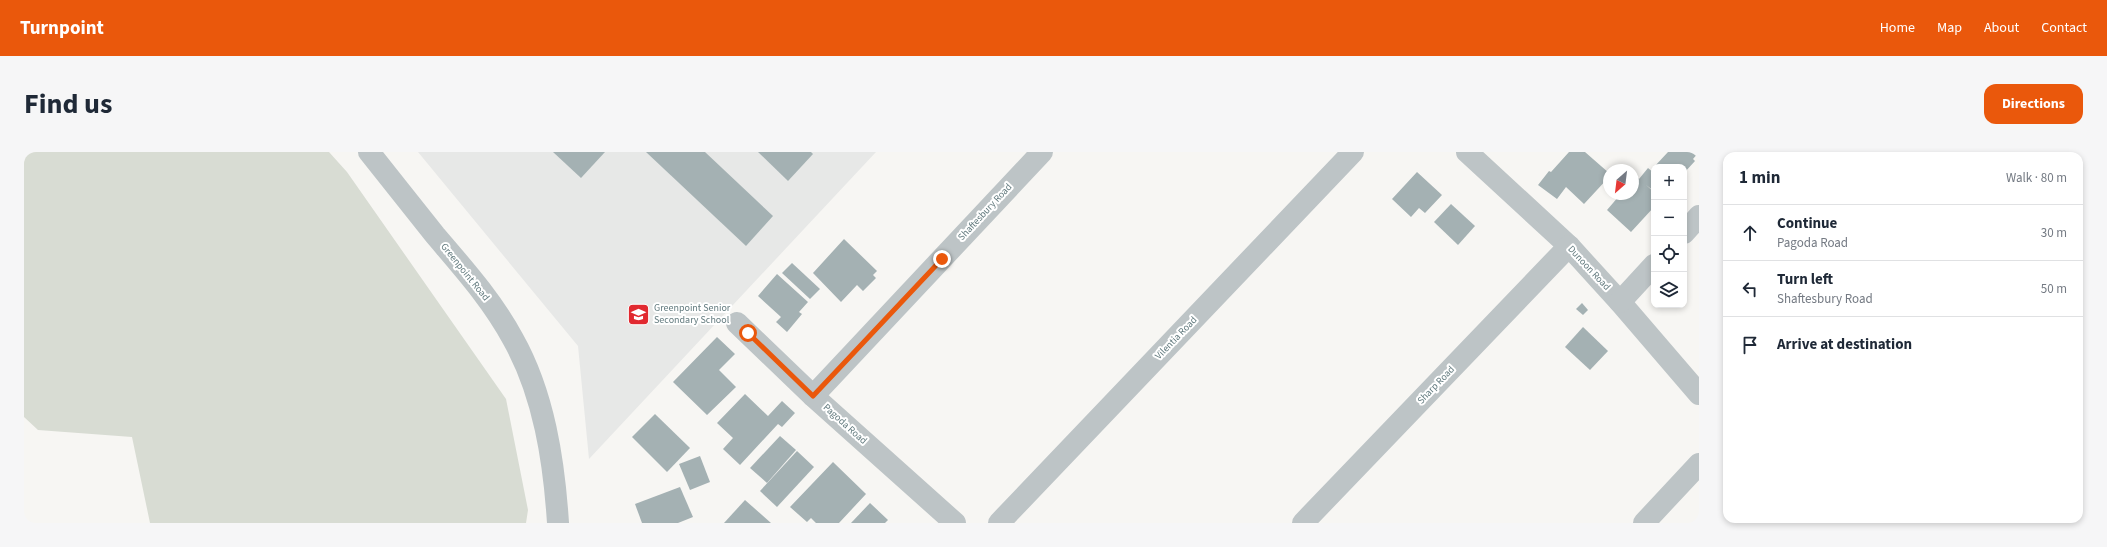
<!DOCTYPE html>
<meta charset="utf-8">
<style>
:root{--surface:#fff;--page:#f6f6f7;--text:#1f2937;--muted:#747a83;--line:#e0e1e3;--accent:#ea580c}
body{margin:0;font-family:"Source Sans 3",sans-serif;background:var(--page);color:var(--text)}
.controls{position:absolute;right:12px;top:12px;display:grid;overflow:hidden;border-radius:8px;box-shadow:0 2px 6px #0003}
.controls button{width:36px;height:36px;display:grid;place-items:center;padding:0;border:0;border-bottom:1px solid var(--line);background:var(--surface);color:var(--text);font:20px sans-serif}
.compass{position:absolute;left:1579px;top:12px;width:36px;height:36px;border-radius:50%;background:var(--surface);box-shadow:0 2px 6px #0003;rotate:208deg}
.stop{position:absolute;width:12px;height:12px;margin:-9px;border:3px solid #ea580c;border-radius:50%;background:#fff}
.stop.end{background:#ea580c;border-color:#fff;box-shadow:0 1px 4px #0008}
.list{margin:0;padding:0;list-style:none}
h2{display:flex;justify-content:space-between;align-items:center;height:52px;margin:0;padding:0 16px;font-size:17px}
h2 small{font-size:13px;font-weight:400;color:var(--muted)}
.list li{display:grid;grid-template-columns:26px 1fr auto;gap:12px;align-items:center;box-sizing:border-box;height:56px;padding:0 16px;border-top:1px solid var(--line)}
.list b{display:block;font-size:15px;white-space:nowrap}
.list p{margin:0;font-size:13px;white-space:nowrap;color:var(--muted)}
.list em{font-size:13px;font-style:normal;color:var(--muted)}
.icon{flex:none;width:22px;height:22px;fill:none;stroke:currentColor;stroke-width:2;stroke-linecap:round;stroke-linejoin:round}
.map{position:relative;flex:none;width:1675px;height:371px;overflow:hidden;border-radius:12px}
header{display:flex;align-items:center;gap:24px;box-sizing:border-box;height:56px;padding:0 20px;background:var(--accent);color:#fff}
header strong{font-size:19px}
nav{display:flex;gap:22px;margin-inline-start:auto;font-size:14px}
.intro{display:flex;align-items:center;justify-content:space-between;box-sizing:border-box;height:96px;padding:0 24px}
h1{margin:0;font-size:28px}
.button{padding:10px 18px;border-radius:12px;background:var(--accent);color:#fff;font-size:14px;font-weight:700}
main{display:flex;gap:24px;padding:0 24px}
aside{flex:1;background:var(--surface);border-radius:12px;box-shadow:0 2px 6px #0003}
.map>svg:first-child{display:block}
</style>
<header>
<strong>Turnpoint</strong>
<nav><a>Home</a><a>Map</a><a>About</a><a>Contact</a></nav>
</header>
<div class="intro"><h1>Find us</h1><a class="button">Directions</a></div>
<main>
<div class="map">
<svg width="1675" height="371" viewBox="0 0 1675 371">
<rect width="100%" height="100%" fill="#f7f6f3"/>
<!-- built -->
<polygon fill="#e7e8e7" points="394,0 852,0 565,307 554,194"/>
<!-- green -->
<polygon fill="#d8dcd3" points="0,0 305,0 323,20 482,247 504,358 502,371 126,371 108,285 14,278 0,265"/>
<!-- building -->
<g fill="#a4b1b3">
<polygon points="529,0 581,0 557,26"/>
<polygon points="622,0 681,0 749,64 722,94"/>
<polygon points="734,0 787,0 789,2 764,29"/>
<polygon points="1545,0 1561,0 1585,21 1585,25 1560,52 1542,35 1533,47 1514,33 1525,19 1527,20"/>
<polygon points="1644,0 1675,0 1669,7 1671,9 1660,21 1660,15 1630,15"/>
<polygon points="1624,16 1630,21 1630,39 1622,33 1630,40 1630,55 1607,80 1583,58 1595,44 1593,42 1609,42 1609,21 1615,27"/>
<polygon points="1393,20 1418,43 1401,61 1395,56 1387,65 1368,47"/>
<polygon points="1427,52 1451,74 1434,93 1410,70"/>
<polygon points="820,87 853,119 849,123 852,126 839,139 833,133 817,150 789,121"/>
<polygon points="768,111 796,137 786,147 758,121"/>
<polygon points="753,122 784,150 775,160 778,162 763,180 752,170 757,165 734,144"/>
<polygon points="1558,151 1564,158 1559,163 1552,157"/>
<polygon points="1559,175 1584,199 1566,218 1541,195"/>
<polygon points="693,185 711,202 695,218 712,235 683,263 649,230"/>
<polygon points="721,242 744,264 758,249 771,261 758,275 754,272 716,313 699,297 709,286 693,271"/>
<polygon points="631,262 666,296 643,320 608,285"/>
<polygon points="756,284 772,298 743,331 726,316"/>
<polygon points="773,299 790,315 753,355 736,339"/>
<polygon points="676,304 686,330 666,338 655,312"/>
<polygon points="809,310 842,342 815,371 792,371 787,366 783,370 766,355"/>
<polygon points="656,335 669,365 654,371 618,371 611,352"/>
<polygon points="721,348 747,371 700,371"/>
<polygon points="846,351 864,368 861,371 827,371"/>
</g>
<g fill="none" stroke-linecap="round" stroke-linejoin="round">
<!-- minor -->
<g stroke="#bdc4c6" stroke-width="22">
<path d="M345,0c22,28 44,55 66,83 28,33 57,65 78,104 31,55 41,122 45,184"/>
<polyline points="1443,0 1545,94 1596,150 1675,242"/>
<polyline points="1660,81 1675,64"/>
<polyline points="1596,150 1630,113"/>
<polyline points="713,171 789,244 931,371"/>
<polyline points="789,244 1018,0"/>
<polyline points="975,371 1329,0"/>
<polyline points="1279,371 1545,94"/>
<polyline points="1620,371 1675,312"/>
</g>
</g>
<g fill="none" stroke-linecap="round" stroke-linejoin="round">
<!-- route -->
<polyline stroke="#ea580c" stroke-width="5" points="724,181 789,244 918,107"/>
</g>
<!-- icons -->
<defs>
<symbol id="school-square" viewBox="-11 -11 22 22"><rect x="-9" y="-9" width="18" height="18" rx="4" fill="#e12930" stroke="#fff"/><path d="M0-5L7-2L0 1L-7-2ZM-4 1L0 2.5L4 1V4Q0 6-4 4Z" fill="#fff"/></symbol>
</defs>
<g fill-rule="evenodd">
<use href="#school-square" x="602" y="150" width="25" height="25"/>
</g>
<g text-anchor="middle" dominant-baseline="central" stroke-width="4" stroke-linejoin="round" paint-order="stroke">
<!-- street labels -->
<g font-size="10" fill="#627a7e" stroke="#fff">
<text transform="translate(961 60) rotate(-47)">Shaftesbury Road</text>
<text transform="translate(1565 116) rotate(47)">Dunoon Road</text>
<text transform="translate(441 120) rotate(51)">Greenpoint Road</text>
<text transform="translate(1152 186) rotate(-46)">Vilentia Road</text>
<text transform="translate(1412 233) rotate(-46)">Sharp Road</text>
<text transform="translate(821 272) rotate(42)">Pagoda Road</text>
</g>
<!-- poi labels -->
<g font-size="10" fill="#627a7e" stroke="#fff" text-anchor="start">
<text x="630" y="156">Greenpoint Senior<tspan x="630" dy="12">Secondary School</tspan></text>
</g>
</g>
</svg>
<div class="controls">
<button>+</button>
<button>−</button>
<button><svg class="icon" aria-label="locate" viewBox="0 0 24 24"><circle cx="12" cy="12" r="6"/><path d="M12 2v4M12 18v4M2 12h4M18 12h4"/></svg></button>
<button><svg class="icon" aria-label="layers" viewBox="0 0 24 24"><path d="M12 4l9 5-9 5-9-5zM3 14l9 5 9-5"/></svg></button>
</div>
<svg class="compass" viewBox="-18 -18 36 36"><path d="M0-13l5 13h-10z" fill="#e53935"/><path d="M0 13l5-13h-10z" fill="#747a83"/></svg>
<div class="stop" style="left:724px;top:181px"></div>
<div class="stop end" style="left:918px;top:107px"></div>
</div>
<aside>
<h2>1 min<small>Walk · 80 m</small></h2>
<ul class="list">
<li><svg class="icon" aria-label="ahead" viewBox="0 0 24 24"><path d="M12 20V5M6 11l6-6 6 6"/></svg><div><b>Continue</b><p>Pagoda Road</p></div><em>30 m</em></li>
<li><svg class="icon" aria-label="left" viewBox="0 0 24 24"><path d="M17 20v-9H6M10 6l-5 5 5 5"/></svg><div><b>Turn left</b><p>Shaftesbury Road</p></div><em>50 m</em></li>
<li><svg class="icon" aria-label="arrive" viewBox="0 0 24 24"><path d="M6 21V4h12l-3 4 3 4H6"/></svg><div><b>Arrive at destination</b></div></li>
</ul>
</aside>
</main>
